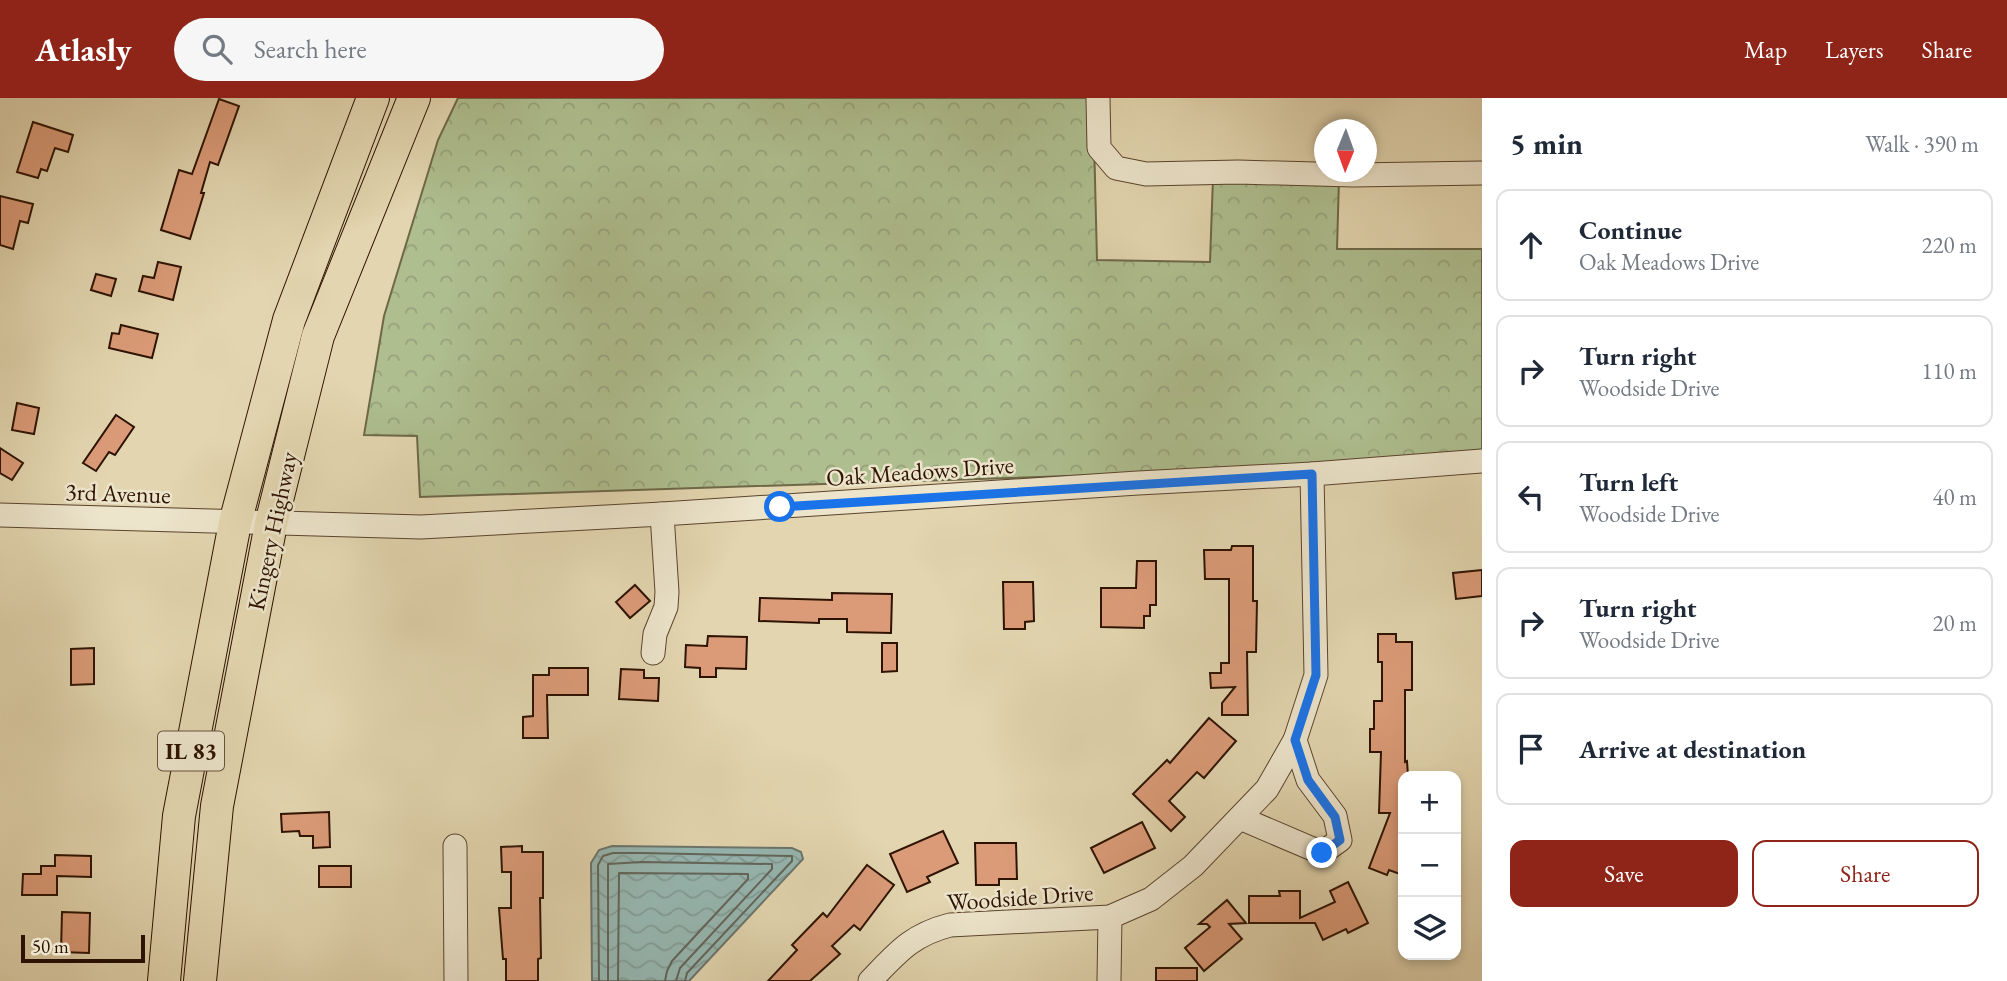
<!DOCTYPE html>
<meta charset="utf-8">
<style>
:root{--surface:#fff;--page:#f6f6f7;--text:#1f2937;--muted:#747a83;--line:#e0e1e3;--accent:#8f2418}
body{margin:0;font-family:"EB Garamond",serif;background:var(--page);color:var(--text)}
.controls{position:absolute;right:21px;bottom:21px;display:grid;overflow:hidden;border-radius:14px;box-shadow:0 4px 10px #0003}
.controls button{width:63px;height:63px;display:grid;place-items:center;padding:0;border:0;border-bottom:2px solid var(--line);background:var(--surface);color:var(--text);font:35px sans-serif}
.compass{position:absolute;left:1314px;top:21px;width:63px;height:63px;border-radius:50%;background:var(--surface);box-shadow:0 4px 10px #0003;rotate:181deg}
.scale{position:absolute;left:21px;bottom:18px;width:124px;box-sizing:border-box;padding-left:7px;border:4px solid #2e1302;border-top:0;font-size:19px;line-height:24px;white-space:nowrap;color:#2e1302;-webkit-text-stroke:5px #ece4cb;paint-order:stroke}
.stop{position:absolute;width:21px;height:21px;margin:-16px;border:5px solid #1a73e8;border-radius:50%;background:#fff}
.stop.end{background:#1a73e8;border-color:#fff;box-shadow:0 2px 7px #0008}
.list{margin:0;padding:0;list-style:none}
h2{display:flex;justify-content:space-between;align-items:center;height:91px;margin:0;padding:0 28px;font-size:30px}
h2 small{font-size:23px;font-weight:400;color:var(--muted)}
.list li{display:grid;grid-template-columns:46px 1fr auto;gap:21px;align-items:center;box-sizing:border-box;height:112px;margin:0 14px 14px;padding:0 14px;border:2px solid var(--line);border-radius:14px}
.list b{display:block;font-size:26px;white-space:nowrap}
.list p{margin:0;font-size:23px;white-space:nowrap;color:var(--muted)}
.list em{font-size:23px;font-style:normal;color:var(--muted)}
.actions{display:flex;gap:14px;padding:21px 28px}
.actions a{flex:1;padding:16px 0;border:2px solid var(--accent);border-radius:14px;text-align:center;font-size:24px;color:var(--accent)}
.actions .main{background:var(--accent);color:#fff}
.icon{flex:none;width:38px;height:38px;fill:none;stroke:currentColor;stroke-width:2;stroke-linecap:round;stroke-linejoin:round}
.map{position:relative;flex:none;width:1482px;height:883px;overflow:hidden}
header{display:flex;align-items:center;gap:42px;box-sizing:border-box;height:98px;padding:0 35px;background:var(--accent);color:#fff}
header strong{font-size:33px}
nav{display:flex;gap:38px;margin-inline-start:auto;font-size:24px}
.search{width:490px;height:63px;background:var(--page);display:flex;align-items:center;gap:18px;box-sizing:border-box;padding:0 24px;border-radius:38px;color:var(--muted);font-size:26px}
main{display:flex}
aside{flex:1;background:var(--surface)}
.map>svg:first-child{display:block}
</style>
<header>
<strong>Atlasly</strong>
<div class="search"><svg class="icon" aria-label="search" viewBox="0 0 24 24"><circle cx="10" cy="10" r="6"/><path d="M15 15l6 6"/></svg>Search here</div>
<nav><a>Map</a><a>Layers</a><a>Share</a></nav>
</header>
<main>
<div class="map">
<svg width="1482" height="883" viewBox="0 0 1482 883">
<defs>
<pattern id="forest-crowns" width="20" height="18" patternUnits="userSpaceOnUse" patternTransform="scale(1.75)"><rect width="20" height="18" fill="#aebe8f"/><path d="M2 6a3 3 0 1 1 6 0M12 15a3 3 0 1 1 6 0" fill="none" stroke="#96a27a"/></pattern>
<pattern id="water-waves" width="16" height="10" patternUnits="userSpaceOnUse" patternTransform="scale(1.75)"><rect width="16" height="10" fill="#96b7b2"/><path d="M0 5q4-4 8 0t8 0" fill="none" stroke="#829c97"/></pattern>
</defs>
<rect width="100%" height="100%" fill="#e2d5af"/>
<filter id="stains"><feTurbulence type="fractalNoise" baseFrequency=".00286" numOctaves="4"/><feColorMatrix values="0 0 0 0 .2 0 0 0 0 .09 0 0 0 0 .02 0 0 0 .5 -.17"/></filter>
<radialGradient id="worn" r=".72"><stop offset=".6" stop-color="#630" stop-opacity="0"/><stop offset="1" stop-color="#630" stop-opacity=".3"/></radialGradient>
<!-- forest -->
<polygon fill="url(#forest-crowns)" stroke="#6e6848" stroke-width="2" points="458,0 1093,0 1097,162 1210,164 1213,80 1339,81 1337,151 1482,151 1482,357 1162,375 420,399 417,338 364,337 384,218 438,42"/>
<!-- water -->
<polygon fill="url(#water-waves)" stroke="#6c756c" stroke-width="2" points="612,748 792,750 801,754 803,761 689,883 592,883 591,765 599,752"/>
<g fill="none" stroke-linecap="round" stroke-linejoin="round">
<!-- shore -->
<g stroke="#62655a" stroke-width="2">
<polyline points="599,883 598,767 603,758 613,755 641,755 792,758 792,763 687,875 685,883"/>
<polyline points="608,883 608,766 641,764 772,766 772,771 680,870 676,883"/>
<polyline points="618,883 619,775 748,776 748,781 672,863 667,873 665,883"/>
</g>
</g>
<!-- building -->
<g fill="#db9b78" stroke="#2e1302" stroke-width="2">
<polygon points="219,1 239,8 218,67 210,64 201,95 204,95 190,141 161,132 179,72 192,76"/>
<polygon points="33,24 73,37 68,54 55,50 47,73 41,71 38,80 17,74"/>
<polygon points="0,98 33,106 28,125 20,123 13,151 0,147"/>
<polygon points="158,164 181,169 173,202 139,193 143,178 154,180"/>
<polygon points="96,176 116,181 111,198 91,192"/>
<polygon points="121,227 158,236 152,260 109,250 112,235 119,236"/>
<polygon points="17,305 39,310 34,336 12,332"/>
<polygon points="116,317 134,329 115,357 109,354 96,373 83,365"/>
<polygon points="0,350 23,365 12,382 0,375"/>
<polygon points="1232,448 1253,448 1253,503 1257,503 1256,554 1247,554 1248,617 1222,617 1222,605 1235,589 1211,590 1210,575 1221,575 1221,565 1229,565 1229,481 1205,481 1204,452 1231,452"/>
<polygon points="1137,463 1156,463 1156,507 1150,507 1150,518 1144,518 1144,530 1101,529 1101,490 1136,490"/>
<polygon points="1482,472 1482,498 1456,501 1453,475"/>
<polygon points="1003,484 1033,484 1034,523 1025,524 1025,531 1004,531"/>
<polygon points="635,487 650,503 630,520 616,504"/>
<polygon points="832,495 892,496 891,535 847,534 847,521 819,521 819,525 759,523 760,500 832,502"/>
<polygon points="1378,536 1396,536 1396,544 1412,544 1412,592 1405,592 1405,664 1407,663 1408,678 1403,678 1403,777 1389,772 1387,777 1369,770 1390,715 1379,715 1381,654 1370,654 1370,631 1374,631 1374,603 1382,603 1382,564 1378,564"/>
<polygon points="708,538 747,539 746,571 716,570 716,579 700,579 700,570 685,569 686,547 707,548"/>
<polygon points="882,545 897,545 897,573 882,574"/>
<polygon points="94,550 94,586 71,587 71,551"/>
<polygon points="549,570 588,570 588,597 547,597 548,640 523,640 523,619 533,618 533,577 549,577"/>
<polygon points="621,571 644,572 644,580 659,580 658,603 619,601"/>
<polygon points="1209,620 1236,643 1204,680 1197,674 1169,703 1185,719 1171,733 1133,696 1167,662 1170,665"/>
<polygon points="329,714 330,749 313,750 313,738 300,738 299,733 282,734 281,716"/>
<polygon points="1142,724 1155,750 1104,775 1091,750"/>
<polygon points="943,733 958,765 927,779 930,784 907,794 890,756"/>
<polygon points="975,745 1016,745 1017,781 999,781 999,787 976,787"/>
<polygon points="522,748 522,754 543,754 543,800 540,800 541,860 538,861 538,883 506,883 506,861 503,861 499,810 511,810 511,774 502,774 501,749"/>
<polygon points="55,757 91,758 91,779 57,778 57,797 22,797 23,776 41,776 41,768 55,768"/>
<polygon points="867,767 894,787 860,832 854,827 832,848 840,856 810,883 768,883 797,852 792,847 823,815 827,819"/>
<rect x="319" y="768" width="32" height="21"/>
<polygon points="1348,784 1368,825 1348,835 1346,831 1323,842 1315,825 1249,825 1249,798 1280,798 1279,793 1300,793 1300,820 1335,804 1330,793"/>
<polygon points="1227,802 1246,825 1229,826 1242,841 1204,873 1185,850 1210,829 1207,826 1199,826"/>
<polygon points="62,814 90,815 89,855 61,854"/>
<rect x="1156" y="870" width="41" height="13"/>
</g>
<g fill="none" stroke-linecap="round" stroke-linejoin="round">
<defs>
<g id="minor">
<polyline points="1098,0 1099,50 1116,70 1146,76 1238,74 1353,77 1482,75"/>
<polyline points="0,417 421,429 662,416 1138,385 1312,376 1482,363"/>
<polyline points="653,555 655,536 666,509 667,494 662,416"/>
<polyline points="1240,720 1322,755 1340,742 1335,718 1308,682 1295,642"/>
<polyline points="455,748 456,883"/>
<path d="M870,883c27,-28 41,-46 80,-56l160,-8 41,-18 42,-33 74,-77 28,-49 21,-65 -4,-201"/>
<polyline points="1109,883 1110,819"/>
</g>
<g id="highway">
<polyline points="164,883 179,718 235,425 289,222 373,0"/>
<polyline points="200,883 217,708 271,426 318,238 414,0"/>
</g>
</defs>
<!-- minor casing -->
<use href="#minor" stroke="#5b442d" stroke-width="25"/>
<!-- highway casing -->
<use href="#highway" stroke="#2e1302" stroke-width="34"/>
<!-- minor -->
<use href="#minor" stroke="#ece4cb" stroke-width="23"/>
<!-- highway -->
<use href="#highway" stroke="#e2d5af" stroke-width="32"/>
</g>
<g fill="none" stroke-linecap="round" stroke-linejoin="round">
<!-- route -->
<polyline stroke="#1a73e8" stroke-width="9" points="780,409 1312,376 1316,577 1295,642 1308,682 1335,719 1340,742 1322,755"/>
</g>
<g text-anchor="middle" dominant-baseline="central" stroke-width="5" stroke-linejoin="round" paint-order="stroke">
<!-- shield labels -->
<rect fill="#ece4cb" stroke="#67523e" stroke-width="2" x="158" y="633.5" width="66" height="39" rx="5"/>
<g font-size="23" font-weight="bold" fill="#2e1302">
<text x="191" y="653">IL 83</text>
</g>
<!-- street labels -->
<g font-size="24" fill="#2e1302" stroke="#ece4cb">
<text transform="translate(920 373) rotate(-4)">Oak Meadows Drive</text>
<text transform="translate(118 395) rotate(2)">3rd Avenue</text>
<text transform="translate(272 433) rotate(-78)">Kingery Highway</text>
<text transform="translate(1020 799) rotate(-4)">Woodside Drive</text>
</g>
</g>
<rect width="100%" height="100%" filter="url(#stains)"/>
<rect width="100%" height="100%" fill="url(#worn)"/>
</svg>
<div class="controls">
<button>+</button>
<button>−</button>
<button><svg class="icon" aria-label="layers" viewBox="0 0 24 24"><path d="M12 4l9 5-9 5-9-5zM3 14l9 5 9-5"/></svg></button>
</div>
<svg class="compass" viewBox="-18 -18 36 36"><path d="M0-13l5 13h-10z" fill="#e53935"/><path d="M0 13l5-13h-10z" fill="#747a83"/></svg>
<div class="scale">50 m</div>
<div class="stop" style="left:780px;top:409px"></div>
<div class="stop end" style="left:1322px;top:755px"></div>
</div>
<aside>
<h2>5 min<small>Walk · 390 m</small></h2>
<ul class="list">
<li><svg class="icon" aria-label="ahead" viewBox="0 0 24 24"><path d="M12 20V5M6 11l6-6 6 6"/></svg><div><b>Continue</b><p>Oak Meadows Drive</p></div><em>220 m</em></li>
<li><svg class="icon" aria-label="right" viewBox="0 0 24 24"><path d="M7 20v-9h11M14 6l5 5-5 5"/></svg><div><b>Turn right</b><p>Woodside Drive</p></div><em>110 m</em></li>
<li><svg class="icon" aria-label="left" viewBox="0 0 24 24"><path d="M17 20v-9H6M10 6l-5 5 5 5"/></svg><div><b>Turn left</b><p>Woodside Drive</p></div><em>40 m</em></li>
<li><svg class="icon" aria-label="right" viewBox="0 0 24 24"><path d="M7 20v-9h11M14 6l5 5-5 5"/></svg><div><b>Turn right</b><p>Woodside Drive</p></div><em>20 m</em></li>
<li><svg class="icon" aria-label="arrive" viewBox="0 0 24 24"><path d="M6 21V4h12l-3 4 3 4H6"/></svg><div><b>Arrive at destination</b></div></li>
</ul>
<div class="actions"><a class="main">Save</a><a>Share</a></div>
</aside>
</main>
